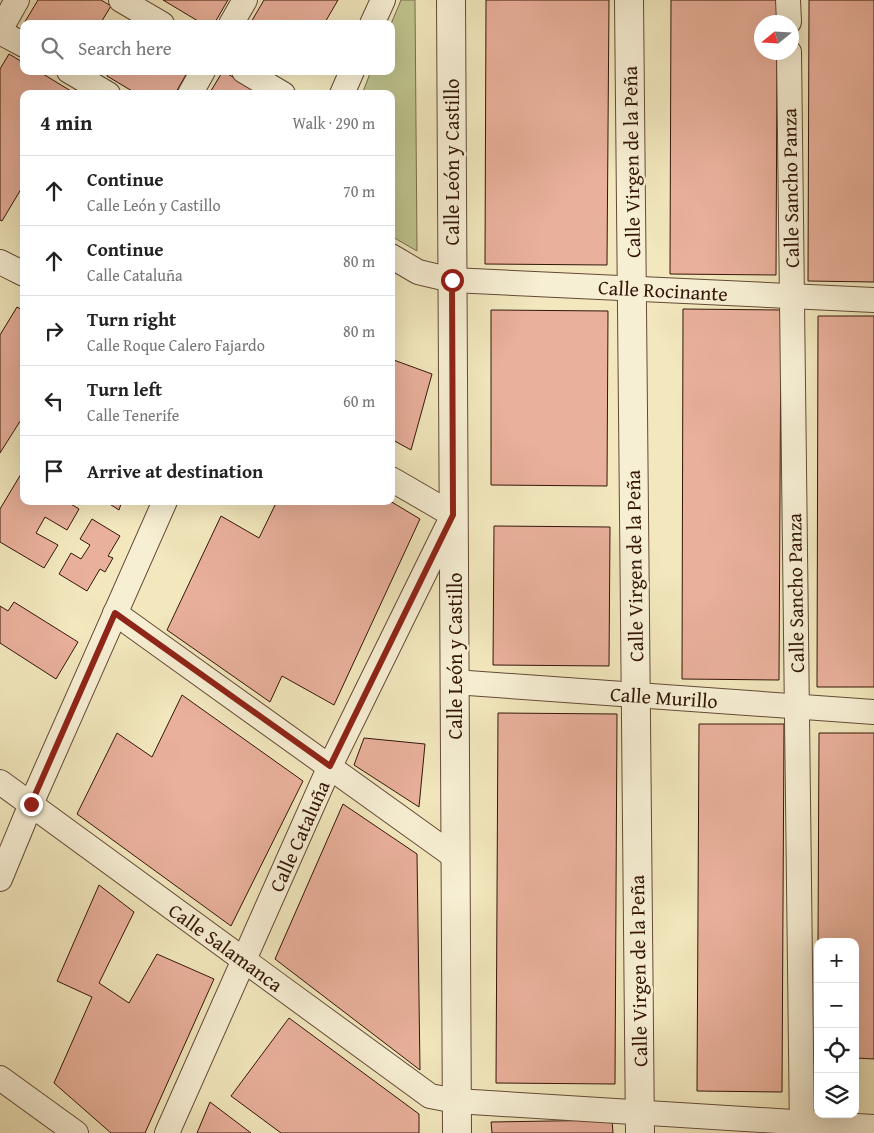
<!DOCTYPE html>
<meta charset="utf-8">
<style>
:root{--surface:#fff;--page:#f2f2f2;--text:#222;--muted:#767676;--line:#e0e0e0}
body{margin:0;font-family:"Gentium Book Plus",serif;background:var(--page);color:var(--text)}
.controls{position:absolute;right:15px;bottom:15px;display:grid;overflow:hidden;border-radius:10px;box-shadow:0 5px 20px #0002}
.controls button{width:45px;height:45px;display:grid;place-items:center;padding:0;border:0;border-bottom:1px solid var(--line);background:var(--surface);color:var(--text);font:25px sans-serif}
.compass{position:absolute;left:754px;top:15px;width:45px;height:45px;border-radius:50%;background:var(--surface);box-shadow:0 5px 20px #0002;rotate:252deg}
.stop{position:absolute;width:15px;height:15px;margin:-11px;border:4px solid #8f2418;border-radius:50%;background:#fff}
.stop.end{background:#8f2418;border-color:#fff;box-shadow:0 1px 5px #0008}
.list{margin:0;padding:0;list-style:none}
h2{display:flex;justify-content:space-between;align-items:center;height:65px;margin:0;padding:0 20px;font-size:21px}
h2 small{font-size:16px;font-weight:400;color:var(--muted)}
.list li{display:grid;grid-template-columns:32px 1fr auto;gap:15px;align-items:center;box-sizing:border-box;height:70px;padding:0 20px;border-top:1px solid var(--line)}
.list b{display:block;font-size:19px;white-space:nowrap}
.list p{margin:0;font-size:16px;white-space:nowrap;color:var(--muted)}
.list em{font-size:16px;font-style:normal;color:var(--muted)}
.icon{flex:none;width:28px;height:28px;fill:none;stroke:currentColor;stroke-width:2;stroke-linecap:round;stroke-linejoin:round}
.map{position:relative;flex:none;width:874px;height:1133px;overflow:hidden}
.search{position:absolute;background:var(--surface);box-shadow:0 5px 20px #0002;left:20px;top:20px;width:375px;height:55px;display:flex;align-items:center;gap:12px;box-sizing:border-box;padding:0 18px;border-radius:10px;color:var(--muted);font-size:19px}
.panel{position:absolute;background:var(--surface);box-shadow:0 5px 20px #0002;left:20px;top:90px;width:375px;height:415px;border-radius:10px}
.map>svg:first-child{display:block}
</style>
<div class="map">
<svg width="874" height="1133" viewBox="0 0 874 1133">
<rect width="100%" height="100%" fill="#f2e7bd"/>
<filter id="stains"><feTurbulence type="fractalNoise" baseFrequency=".004" numOctaves="4"/><feColorMatrix values="0 0 0 0 .2 0 0 0 0 .09 0 0 0 0 .02 0 0 0 .5 -.17"/></filter>
<radialGradient id="worn" r=".72"><stop offset=".6" stop-color="#630" stop-opacity="0"/><stop offset="1" stop-color="#630" stop-opacity=".3"/></radialGradient>
<!-- green -->
<polygon fill="#bfc48e" stroke="#7a6d4c" points="401,0 415,0 417,251 391,236 391,94 362,94 371,71 391,71 391,24"/>
<!-- building -->
<g fill="#e9b09b" stroke="#341609">
<polygon points="38,0 101,0 111,6 100,24 24,24 24,25 23,25"/>
<polygon points="163,0 228,0 214,24 203,24"/>
<polygon points="264,0 338,0 324,24 250,24"/>
<polygon points="486,0 609,0 607,265 485,264"/>
<polygon points="671,0 777,0 777,22 762,22 762,52 777,52 776,275 670,274"/>
<polygon points="809,0 874,0 874,282 808,281"/>
<polygon points="9,54 24,63 24,71 38,71 76,94 24,94 24,184 2,221 0,220 0,69"/>
<polygon points="109,71 188,71 175,94 137,94 107,76"/>
<polygon points="223,71 261,94 209,94"/>
<polygon points="17,307 24,311 24,415 0,453 0,335"/>
<polygon points="683,309 781,310 779,680 682,679"/>
<polygon points="491,310 608,311 607,486 491,485"/>
<polygon points="818,316 874,316 874,687 817,687"/>
<polygon points="391,359 432,374 411,450 391,439"/>
<polygon points="21,474 24,476 24,501 66,501 79,509 67,530 45,517 36,533 58,545 44,568 0,542 0,509"/>
<polygon points="105,501 122,501 119,510"/>
<polygon points="277,501 390,501 420,519 334,705 282,676 270,702 167,630 221,516 259,538"/>
<polygon points="92,519 120,536 108,556 113,558 105,572 100,569 87,591 59,574 71,553 81,559 90,545 80,539"/>
<polygon points="494,526 610,527 609,666 493,665"/>
<polygon points="14,602 78,642 56,679 0,643 0,606 8,611"/>
<polygon points="182,695 303,781 231,926 77,814 117,733 152,757"/>
<polygon points="498,713 617,714 615,1084 496,1083"/>
<polygon points="699,724 784,724 782,1092 697,1091"/>
<polygon points="819,733 874,733 874,1059 855,1058 855,942 818,942"/>
<polygon points="364,738 425,744 419,807 354,765"/>
<polygon points="343,804 417,854 420,1070 275,959"/>
<polygon points="99,885 134,912 99,983 129,1003 157,954 214,979 145,1133 111,1133 54,1083 92,997 57,981"/>
<polygon points="289,1018 419,1114 419,1133 281,1133 231,1096"/>
<polygon points="210,1102 251,1133 197,1133"/>
<polygon points="612,1120 613,1133 492,1133 491,1122"/>
</g>
<g fill="none" stroke-linecap="round" stroke-linejoin="round">
<defs>
<g id="minor">
<polyline points="121,0 162,24"/>
<polyline points="788,0 789,22"/>
<polyline points="231,24 245,0"/>
<polyline points="372,24 383,0"/>
<polyline points="0,30 17,0"/>
<polyline points="0,32 24,45"/>
<polyline points="789,52 802,1133"/>
<polyline points="69,71 108,94"/>
<polyline points="244,71 283,94"/>
<polyline points="190,94 203,71"/>
<polyline points="342,94 352,71"/>
<polyline points="391,256 418,272 452,280 874,300"/>
<polyline points="0,262 24,274"/>
<polyline points="115,613 455,857"/>
<polyline points="454,682 874,712"/>
<polyline points="0,782 430,1096 456,1101 874,1127"/>
<polyline points="0,879 31,804 165,501"/>
<polyline points="0,1078 76,1133"/>
<polyline points="167,1133 330,766 453,515 391,479"/>
</g>
<g id="tertiary">
<polyline points="451,0 457,1133"/>
<polyline points="629,0 640,1133"/>
</g>
</defs>
<!-- minor casing -->
<use href="#minor" stroke="#644a36" stroke-width="26"/>
<!-- tertiary casing -->
<use href="#tertiary" stroke="#644a36" stroke-width="30"/>
<!-- minor -->
<use href="#minor" stroke="#f7efd4" stroke-width="24"/>
<!-- tertiary -->
<use href="#tertiary" stroke="#f7efd4" stroke-width="28"/>
</g>
<g fill="none" stroke-linecap="round" stroke-linejoin="round">
<!-- route -->
<polyline stroke="#8f2418" stroke-width="6" points="31,804 115,613 330,766 453,515 452,280"/>
</g>
<g text-anchor="middle" dominant-baseline="central" stroke-width="5" stroke-linejoin="round" paint-order="stroke">
<!-- street labels -->
<g font-size="20" fill="#341609" stroke="#f7efd4">
<text transform="translate(451 162) rotate(-90)">Calle León y Castillo</text>
<text transform="translate(631 162) rotate(-91)">Calle Virgen de la Peña</text>
<text transform="translate(790 188) rotate(-91)">Calle Sancho Panza</text>
<text transform="translate(663 290) rotate(3)">Calle Rocinante</text>
<text transform="translate(634 566) rotate(-91)">Calle Virgen de la Peña</text>
<text transform="translate(795 593) rotate(-91)">Calle Sancho Panza</text>
<text transform="translate(454 656) rotate(-90)">Calle León y Castillo</text>
<text transform="translate(664 697) rotate(4)">Calle Murillo</text>
<text transform="translate(299 836) rotate(-66)">Calle Cataluña</text>
<text transform="translate(226 947) rotate(36)">Calle Salamanca</text>
<text transform="translate(638 971) rotate(-91)">Calle Virgen de la Peña</text>
</g>
</g>
<rect width="100%" height="100%" filter="url(#stains)"/>
<rect width="100%" height="100%" fill="url(#worn)"/>
</svg>
<div class="controls">
<button>+</button>
<button>−</button>
<button><svg class="icon" aria-label="locate" viewBox="0 0 24 24"><circle cx="12" cy="12" r="6"/><path d="M12 2v4M12 18v4M2 12h4M18 12h4"/></svg></button>
<button><svg class="icon" aria-label="layers" viewBox="0 0 24 24"><path d="M12 4l9 5-9 5-9-5zM3 14l9 5 9-5"/></svg></button>
</div>
<svg class="compass" viewBox="-18 -18 36 36"><path d="M0-13l5 13h-10z" fill="#e53935"/><path d="M0 13l5-13h-10z" fill="#767676"/></svg>
<div class="stop" style="left:452px;top:280px"></div>
<div class="stop end" style="left:31px;top:804px"></div>
<div class="search"><svg class="icon" aria-label="search" viewBox="0 0 24 24"><circle cx="10" cy="10" r="6"/><path d="M15 15l6 6"/></svg>Search here</div>
<section class="panel">
<h2>4 min<small>Walk · 290 m</small></h2>
<ul class="list">
<li><svg class="icon" aria-label="ahead" viewBox="0 0 24 24"><path d="M12 20V5M6 11l6-6 6 6"/></svg><div><b>Continue</b><p>Calle León y Castillo</p></div><em>70 m</em></li>
<li><svg class="icon" aria-label="ahead" viewBox="0 0 24 24"><path d="M12 20V5M6 11l6-6 6 6"/></svg><div><b>Continue</b><p>Calle Cataluña</p></div><em>80 m</em></li>
<li><svg class="icon" aria-label="right" viewBox="0 0 24 24"><path d="M7 20v-9h11M14 6l5 5-5 5"/></svg><div><b>Turn right</b><p>Calle Roque Calero Fajardo</p></div><em>80 m</em></li>
<li><svg class="icon" aria-label="left" viewBox="0 0 24 24"><path d="M17 20v-9H6M10 6l-5 5 5 5"/></svg><div><b>Turn left</b><p>Calle Tenerife</p></div><em>60 m</em></li>
<li><svg class="icon" aria-label="arrive" viewBox="0 0 24 24"><path d="M6 21V4h12l-3 4 3 4H6"/></svg><div><b>Arrive at destination</b></div></li>
</ul>
</section>
</div>
